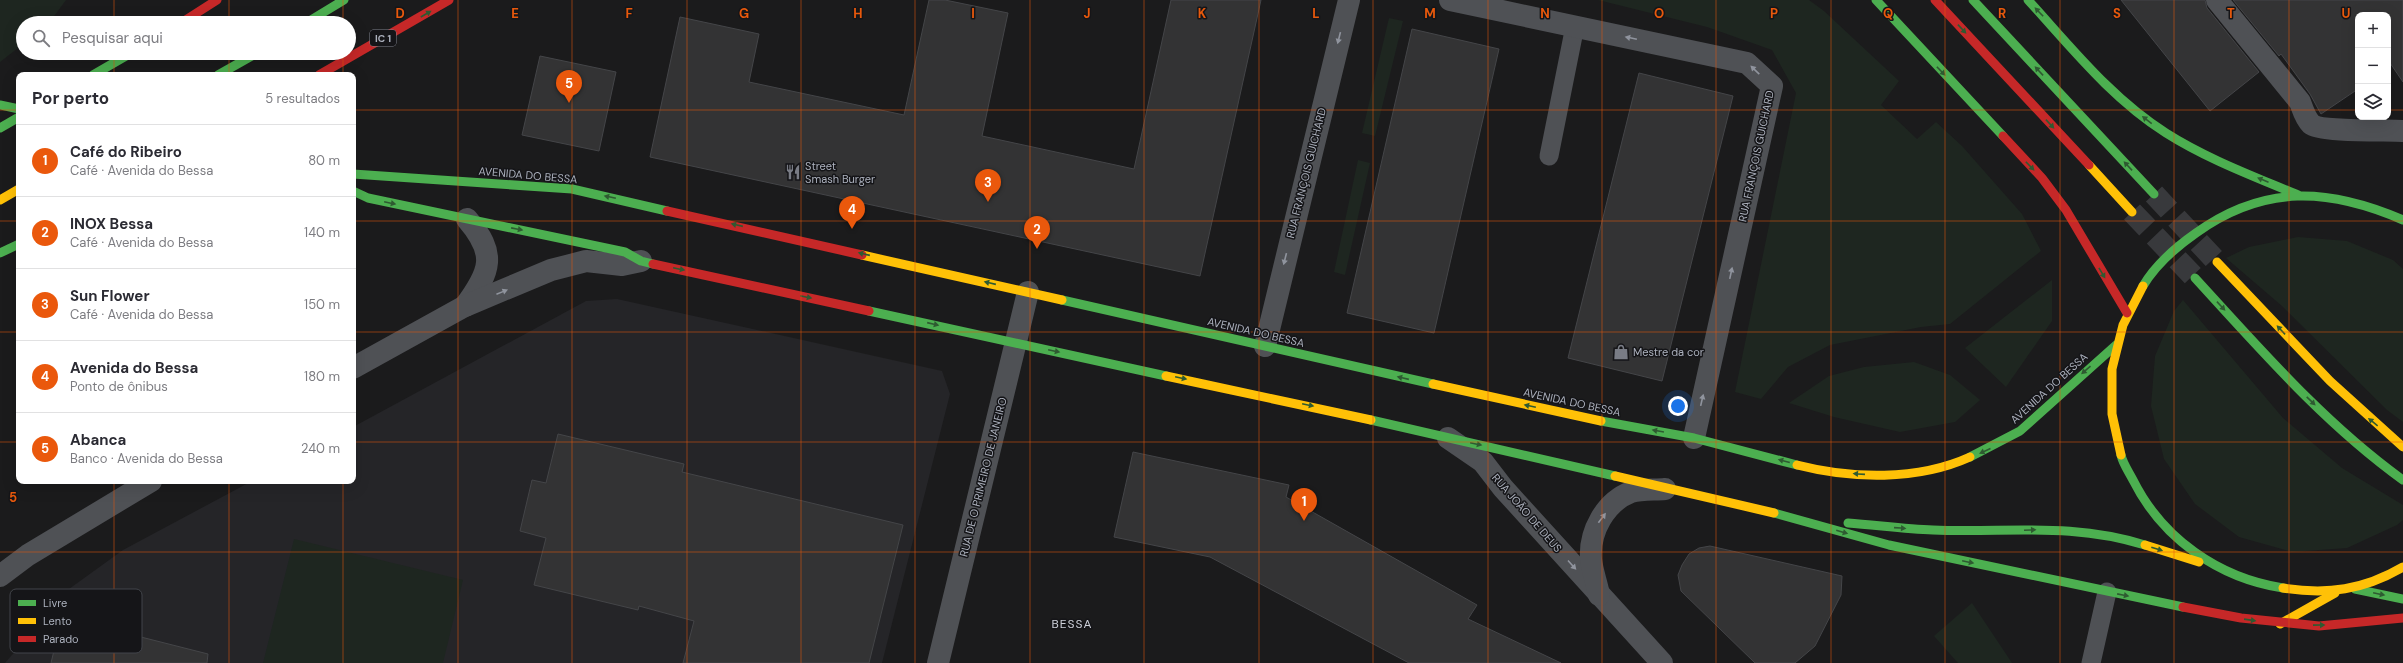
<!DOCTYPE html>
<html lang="pt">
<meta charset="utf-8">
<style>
:root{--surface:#fff;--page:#f7f7f7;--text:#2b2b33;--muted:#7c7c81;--line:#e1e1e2;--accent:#ea580c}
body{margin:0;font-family:"DM Sans",sans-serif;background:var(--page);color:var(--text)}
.controls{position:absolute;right:12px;top:12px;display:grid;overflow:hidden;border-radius:8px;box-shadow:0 4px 16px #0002}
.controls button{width:36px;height:36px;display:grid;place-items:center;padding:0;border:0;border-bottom:1px solid var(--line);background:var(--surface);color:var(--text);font:20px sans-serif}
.you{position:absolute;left:1678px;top:406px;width:14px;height:14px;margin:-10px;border:3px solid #fff;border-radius:50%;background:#1a73e8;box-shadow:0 0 0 6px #1a73e833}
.badge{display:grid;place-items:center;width:26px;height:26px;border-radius:50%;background:var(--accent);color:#fff;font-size:13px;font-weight:700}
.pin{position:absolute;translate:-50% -33px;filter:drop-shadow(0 1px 2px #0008)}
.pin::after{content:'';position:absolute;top:21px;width:14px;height:12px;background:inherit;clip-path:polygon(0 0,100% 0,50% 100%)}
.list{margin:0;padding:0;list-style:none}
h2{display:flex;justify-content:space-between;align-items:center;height:52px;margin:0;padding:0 16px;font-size:17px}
h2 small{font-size:13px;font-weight:400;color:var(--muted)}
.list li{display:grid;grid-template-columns:26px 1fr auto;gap:12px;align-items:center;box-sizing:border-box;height:72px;padding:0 16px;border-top:1px solid var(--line)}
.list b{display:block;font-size:15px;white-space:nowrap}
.list p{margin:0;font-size:13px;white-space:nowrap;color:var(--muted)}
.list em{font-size:13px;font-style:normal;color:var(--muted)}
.icon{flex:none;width:22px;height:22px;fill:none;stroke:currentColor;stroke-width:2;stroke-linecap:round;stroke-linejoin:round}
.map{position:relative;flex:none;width:2403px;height:663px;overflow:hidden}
.search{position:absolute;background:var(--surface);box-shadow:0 4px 16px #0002;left:16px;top:16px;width:340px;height:44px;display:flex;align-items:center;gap:10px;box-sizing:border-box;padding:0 14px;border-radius:22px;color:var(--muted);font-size:15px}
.panel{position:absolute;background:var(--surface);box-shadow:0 4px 16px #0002;left:16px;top:72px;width:340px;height:412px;border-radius:8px}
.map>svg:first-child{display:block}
</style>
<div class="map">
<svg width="2403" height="663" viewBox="0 0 2403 663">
<rect width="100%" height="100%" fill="#1b1b1c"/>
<!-- built -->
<polygon fill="#252528" points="617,299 942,371 950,394 882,663 5,663 69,589 123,550 252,481 353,481 353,427 586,301"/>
<!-- green -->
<g fill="#1e2620">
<polygon points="0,0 66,0 49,23 23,23 23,44 0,62"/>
<polygon points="1598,0 1809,0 1824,11 1899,81 1881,105 1917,139 1936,122 1962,146 2022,214 2041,251 1950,324 1921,327 1830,345 1788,367 1761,399 1735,392 1796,93 1772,50 1707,27"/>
<polygon points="1389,18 1403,21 1375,136 1362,133"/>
<polygon points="1358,160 1370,163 1345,275 1334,272"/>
<polygon points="2298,237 2347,241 2393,260 2403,269 2403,422 2387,410 2282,306 2226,258 2249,247"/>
<polygon points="2052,280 2052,321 2006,387 1965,348"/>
<polygon points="2183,300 2283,418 2342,468 2403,505 2403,520 2397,525 2347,548 2292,552 2239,537 2195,504 2164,459 2151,406 2155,356 2174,311"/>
<polygon points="1914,362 1950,375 1980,400 1955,422 1900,432 1834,417 1789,403 1829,376 1864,367"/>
<polygon points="294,539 463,580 443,663 263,663"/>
<polygon points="1972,603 2012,663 1958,663 1934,636"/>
</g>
<!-- building -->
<g fill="#333334" stroke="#444548">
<polygon points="929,0 945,0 1008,13 982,136 1134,169 1171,0 1261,0 1200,276 650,157 680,17 759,34 749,82 904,115"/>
<polygon points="2121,0 2205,0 2207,8 2259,72 2210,111"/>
<polygon points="2233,0 2403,0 2403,82 2388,60 2388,15 2358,15 2358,89 2321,114 2310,94 2281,54 2279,56"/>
<polygon points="1412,29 1499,49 1434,333 1347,313"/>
<polygon points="540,56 616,72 599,151 522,135"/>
<polygon points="1639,73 1733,96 1662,381 1568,358"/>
<polygon points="558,434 684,464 682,472 903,525 869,663 683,663 694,621 639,606 638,610 534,585 546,538 520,531 532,480 546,483"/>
<polygon points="1133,452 1289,485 1286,497 1477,605 1468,619 1561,663 1409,663 1210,557 1114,537"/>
<polygon points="1710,546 1842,576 1841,595 1815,646 1795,663 1755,663 1681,591 1678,575 1682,565 1689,554 1699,548"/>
<polygon points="62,617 208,654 207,663 51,663"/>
</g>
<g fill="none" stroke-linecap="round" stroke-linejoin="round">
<!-- highway-tunnel -->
<g stroke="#38393c" stroke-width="22" stroke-dasharray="22 11" stroke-linecap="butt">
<polyline points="2154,194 2217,262"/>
<polyline points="2132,212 2195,278"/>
</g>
<!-- lane -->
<g stroke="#4f5155" stroke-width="19">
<polyline points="1549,156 1575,26"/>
<polyline points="2091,663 2107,592"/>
</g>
<!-- street -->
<g stroke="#4f5155" stroke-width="22">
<polyline points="1450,0 1747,63 1772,86 1694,438"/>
<path d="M2217,0l83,102c3,8 5,16 11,22 9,8 76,6 92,7"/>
<path d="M465,306c26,-35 32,-52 2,-87"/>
<polyline points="1265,346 1349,0"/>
<polyline points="353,368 465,306 551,270 586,261 622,265 641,261"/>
<polyline points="1448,438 1483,462 1503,488 1662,663"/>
<polyline points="0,576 28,555 151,481"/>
<path d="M1599,595c-2,-12 -7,-24 -8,-36 -2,-27 14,-57 40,-67 10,-3 24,-2 34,-3"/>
<polyline points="938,663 1028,292"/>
</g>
<!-- fast -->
<g stroke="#4caf50" stroke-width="9">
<polyline points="1876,0 2003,136"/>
<polyline points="1973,0 2154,194"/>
<path d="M2028,0c43,47 83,98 138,133 41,26 87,43 132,62"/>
<polyline points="306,23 344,0"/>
<polyline points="93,75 131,53"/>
<polyline points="218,75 257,53"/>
<polyline points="0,105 19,109"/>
<polyline points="0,128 19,117"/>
<polyline points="353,174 572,189 667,211"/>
<polyline points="353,191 368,198 625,252 641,261 653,264"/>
<polyline points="0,253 19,244"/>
<path d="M2195,278c66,72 129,145 208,202"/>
<path d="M2143,286c13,-22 33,-39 53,-53 68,-49 133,-45 207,-13"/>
<polyline points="1062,300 1433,384"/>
<polyline points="869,311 1166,376"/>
<polyline points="1371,420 1615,476"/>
<polyline points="1601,421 1694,438 1797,465"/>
<path d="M2121,455c2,9 8,17 12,25 29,58 85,98 150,108"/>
<polyline points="1970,457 2020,431 2116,345"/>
<polyline points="1774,513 1889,545 2183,607"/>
<path d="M1848,523c28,2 57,6 85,7 75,3 138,-8 212,15"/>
<polyline points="2355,589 2403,599"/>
</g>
<!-- slow -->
<g stroke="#ffc107" stroke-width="9">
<polyline points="2089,165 2132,212"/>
<polyline points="0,200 19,189"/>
<polyline points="862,255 1062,300"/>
<polyline points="2217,262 2330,381 2403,447"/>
<polyline points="1166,376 1371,420"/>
<polyline points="1433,384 1601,421"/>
<polyline points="2121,455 2112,414 2112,369 2123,325 2143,286"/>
<path d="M1797,465c55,14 120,16 173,-8"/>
<polyline points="1615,476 1774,513"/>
<polyline points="2145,545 2199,562"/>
<path d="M2283,588c44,7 81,2 120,-21"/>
<polyline points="2280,624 2335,593"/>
</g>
<!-- jam -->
<g stroke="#c62828" stroke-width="9">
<polyline points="1935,0 2089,165"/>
<polyline points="181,23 217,0"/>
<polyline points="319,75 449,0"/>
<polyline points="2003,136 2042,178 2066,210 2127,313"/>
<polyline points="667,211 862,255"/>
<polyline points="653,264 869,311"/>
<polyline points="2183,607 2241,618 2319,626 2403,618"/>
</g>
</g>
<!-- one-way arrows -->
<defs><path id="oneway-solid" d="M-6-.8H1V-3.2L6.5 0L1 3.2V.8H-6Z"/></defs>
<g fill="#2e5a31">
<use href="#oneway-solid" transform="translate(2039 12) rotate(-134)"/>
<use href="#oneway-solid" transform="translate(426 14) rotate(-30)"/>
<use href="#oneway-solid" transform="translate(1962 29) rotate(47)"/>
<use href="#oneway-solid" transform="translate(1941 71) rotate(46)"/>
<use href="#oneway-solid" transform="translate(2039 71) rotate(-133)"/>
<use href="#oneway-solid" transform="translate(2147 120) rotate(-142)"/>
<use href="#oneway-solid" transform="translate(2050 124) rotate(47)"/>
<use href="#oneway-solid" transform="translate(2030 166) rotate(46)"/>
<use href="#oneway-solid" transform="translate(2128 166) rotate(-133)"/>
<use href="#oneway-solid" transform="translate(2263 180) rotate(-157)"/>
<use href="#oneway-solid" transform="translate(610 197) rotate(-168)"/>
<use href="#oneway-solid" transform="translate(390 203) rotate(12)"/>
<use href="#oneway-solid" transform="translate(737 225) rotate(-167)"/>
<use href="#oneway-solid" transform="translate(517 229) rotate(11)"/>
<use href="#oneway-solid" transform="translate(864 254) rotate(-167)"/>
<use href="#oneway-solid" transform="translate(679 269) rotate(12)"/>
<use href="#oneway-solid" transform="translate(2102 273) rotate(59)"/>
<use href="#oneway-solid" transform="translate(990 283) rotate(-167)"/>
<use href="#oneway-solid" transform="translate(806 297) rotate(12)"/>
<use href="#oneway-solid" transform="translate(2221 306) rotate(47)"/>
<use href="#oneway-solid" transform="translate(933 324) rotate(13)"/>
<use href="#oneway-solid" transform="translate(2281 330) rotate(-133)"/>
<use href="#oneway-solid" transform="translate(1054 351) rotate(12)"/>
<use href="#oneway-solid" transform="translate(2086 370) rotate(139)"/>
<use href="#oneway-solid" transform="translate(1181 378) rotate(12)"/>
<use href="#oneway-solid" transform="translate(1403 378) rotate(-167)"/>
<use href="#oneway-solid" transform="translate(2311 401) rotate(44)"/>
<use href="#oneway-solid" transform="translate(1308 405) rotate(12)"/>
<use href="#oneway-solid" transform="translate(1530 406) rotate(-168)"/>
<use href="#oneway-solid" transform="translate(2373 422) rotate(-141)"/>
<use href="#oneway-solid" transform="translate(1658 431) rotate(-170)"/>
<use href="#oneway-solid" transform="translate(1476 444) rotate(12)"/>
<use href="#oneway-solid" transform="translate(1985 451) rotate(156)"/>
<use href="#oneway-solid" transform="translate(1784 461) rotate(-165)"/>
<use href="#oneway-solid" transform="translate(1859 474) rotate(-176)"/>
<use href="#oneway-solid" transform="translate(1900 528) rotate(4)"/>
<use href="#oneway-solid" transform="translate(2030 530) rotate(-2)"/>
<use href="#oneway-solid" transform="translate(1842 532) rotate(16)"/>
<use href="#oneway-solid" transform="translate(2157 549) rotate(18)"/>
<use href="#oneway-solid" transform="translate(1968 562) rotate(12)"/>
<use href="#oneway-solid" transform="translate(2379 594) rotate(12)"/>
<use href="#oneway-solid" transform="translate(2123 595) rotate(11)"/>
<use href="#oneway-solid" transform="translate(2250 620) rotate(8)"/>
<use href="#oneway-solid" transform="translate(2319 625) rotate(-1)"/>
</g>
<g fill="#90949e">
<use href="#oneway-solid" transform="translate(1339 38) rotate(104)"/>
<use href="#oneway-solid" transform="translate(1631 38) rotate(-168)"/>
<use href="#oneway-solid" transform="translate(1755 70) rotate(-136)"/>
<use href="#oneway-solid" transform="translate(1285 259) rotate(104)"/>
<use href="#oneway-solid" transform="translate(1731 273) rotate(-78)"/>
<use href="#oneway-solid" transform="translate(502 292) rotate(-22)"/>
<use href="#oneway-solid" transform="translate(1702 400) rotate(-77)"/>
<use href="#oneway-solid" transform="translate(1602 518) rotate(-53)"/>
<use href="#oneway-solid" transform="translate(1572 565) rotate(48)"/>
</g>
<!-- grid -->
<path fill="none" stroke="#e8590c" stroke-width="1" stroke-opacity="0.55" d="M114,0v23M229,0v23M343,0v23M458,0v663M572,0v663M687,0v663M801,0v663M915,0v663M1030,0v663M1144,0v663M1259,0v663M1373,0v663M1488,0v663M1602,0v663M1716,0v663M1831,0v663M1945,0v663M2060,0v663M2174,0v663M2289,0v663M114,53v22M229,53v22M343,53v22M0,110h19M353,110h2005M2388,110h15M0,221h19M353,221h2050M0,332h19M353,332h2050M0,442h19M353,442h2050M114,481v182M229,481v182M343,481v182M0,552h2403"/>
<!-- icons -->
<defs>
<symbol id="restaurant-bare" viewBox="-9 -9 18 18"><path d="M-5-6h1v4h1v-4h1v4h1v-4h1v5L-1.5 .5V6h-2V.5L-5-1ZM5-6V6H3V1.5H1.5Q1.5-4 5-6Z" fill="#797c85" stroke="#151518" stroke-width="2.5" paint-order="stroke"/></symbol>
<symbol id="shop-bare" viewBox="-9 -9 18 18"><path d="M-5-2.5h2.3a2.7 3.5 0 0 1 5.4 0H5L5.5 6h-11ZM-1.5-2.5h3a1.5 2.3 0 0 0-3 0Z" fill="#797c85" stroke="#151518" stroke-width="2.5" paint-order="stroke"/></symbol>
</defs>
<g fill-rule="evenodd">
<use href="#restaurant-bare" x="782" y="161" width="22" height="22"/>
<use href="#shop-bare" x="1610" y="341" width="22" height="22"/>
</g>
<g text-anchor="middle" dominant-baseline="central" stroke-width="3" stroke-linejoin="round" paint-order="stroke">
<!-- shield labels -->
<rect fill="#151518" stroke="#7f828c" stroke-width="1" x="370" y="30" width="26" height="16" rx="3"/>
<g font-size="10" font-weight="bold" fill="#acb1bd">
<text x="383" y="38">IC 1</text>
</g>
<!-- street labels -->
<g font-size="11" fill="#acb1bd" stroke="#151518">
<text transform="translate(1756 156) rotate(-78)">RUA FRANÇOIS GUICHARD</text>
<text transform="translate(1306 173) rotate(-76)">RUA FRANÇOIS GUICHARD</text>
<text transform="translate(528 175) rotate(5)">AVENIDA DO BESSA</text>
<text transform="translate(1256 332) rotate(13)">AVENIDA DO BESSA</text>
<text transform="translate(2049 388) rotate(-42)">AVENIDA DO BESSA</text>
<text transform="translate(1572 402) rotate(12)">AVENIDA DO BESSA</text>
<text transform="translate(983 477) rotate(-76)">RUA DE O PRIMEIRO DE JANEIRO</text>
<text transform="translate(1527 513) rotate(49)">RUA JOÃO DE DEUS</text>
</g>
<!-- poi labels -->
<g font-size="11" fill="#acb1bd" stroke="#151518" text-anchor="start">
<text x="805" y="166">Street<tspan x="805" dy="13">Smash Burger</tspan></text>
<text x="1633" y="352">Mestre da cor</text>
</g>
<!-- neighbourhood labels -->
<g font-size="12" letter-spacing="1" fill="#cdd0d9" stroke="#151518">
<text x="1072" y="624">BESSA</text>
</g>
</g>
<!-- legend -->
<rect x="10" y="589" width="132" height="64" rx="6" fill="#151518" stroke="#42444a" stroke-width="1"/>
<rect x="18" y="600" width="18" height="6" fill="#4caf50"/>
<rect x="18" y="618" width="18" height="6" fill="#ffc107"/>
<rect x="18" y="636" width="18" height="6" fill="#c62828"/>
<g font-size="11" fill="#acb1bd">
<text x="43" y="607">Livre</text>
<text x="43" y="625">Lento</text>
<text x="43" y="643">Parado</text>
</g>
<g font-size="13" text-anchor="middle" font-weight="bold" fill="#e8590c" stroke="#151518" stroke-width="3" stroke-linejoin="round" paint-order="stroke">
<text x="400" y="18">D</text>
<text x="515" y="18">E</text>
<text x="629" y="18">F</text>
<text x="744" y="18">G</text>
<text x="858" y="18">H</text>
<text x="973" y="18">I</text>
<text x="1087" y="18">J</text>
<text x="1202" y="18">K</text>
<text x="1316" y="18">L</text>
<text x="1430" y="18">M</text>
<text x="1545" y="18">N</text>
<text x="1659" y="18">O</text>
<text x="1774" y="18">P</text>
<text x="1888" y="18">Q</text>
<text x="2002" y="18">R</text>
<text x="2117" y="18">S</text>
<text x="2231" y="18">T</text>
<text x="2346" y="18">U</text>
<text x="13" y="502">5</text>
</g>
</svg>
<div class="controls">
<button>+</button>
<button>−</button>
<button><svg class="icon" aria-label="layers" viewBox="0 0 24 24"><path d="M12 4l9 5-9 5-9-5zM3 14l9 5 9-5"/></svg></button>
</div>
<div class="you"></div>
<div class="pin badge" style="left:1304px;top:521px">1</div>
<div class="pin badge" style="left:1037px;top:249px">2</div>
<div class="pin badge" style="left:988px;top:202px">3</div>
<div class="pin badge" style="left:852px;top:229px">4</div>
<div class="pin badge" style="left:569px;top:103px">5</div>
<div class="search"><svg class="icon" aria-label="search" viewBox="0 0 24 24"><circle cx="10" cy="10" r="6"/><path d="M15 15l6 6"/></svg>Pesquisar aqui</div>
<section class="panel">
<h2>Por perto<small>5 resultados</small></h2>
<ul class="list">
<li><span class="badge">1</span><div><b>Café do Ribeiro</b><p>Café · Avenida do Bessa</p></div><em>80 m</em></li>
<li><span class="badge">2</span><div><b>INOX Bessa</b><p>Café · Avenida do Bessa</p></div><em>140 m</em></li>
<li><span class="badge">3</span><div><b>Sun Flower</b><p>Café · Avenida do Bessa</p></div><em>150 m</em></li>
<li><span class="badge">4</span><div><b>Avenida do Bessa</b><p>Ponto de ônibus</p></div><em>180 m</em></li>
<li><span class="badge">5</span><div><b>Abanca</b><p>Banco · Avenida do Bessa</p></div><em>240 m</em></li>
</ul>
</section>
</div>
